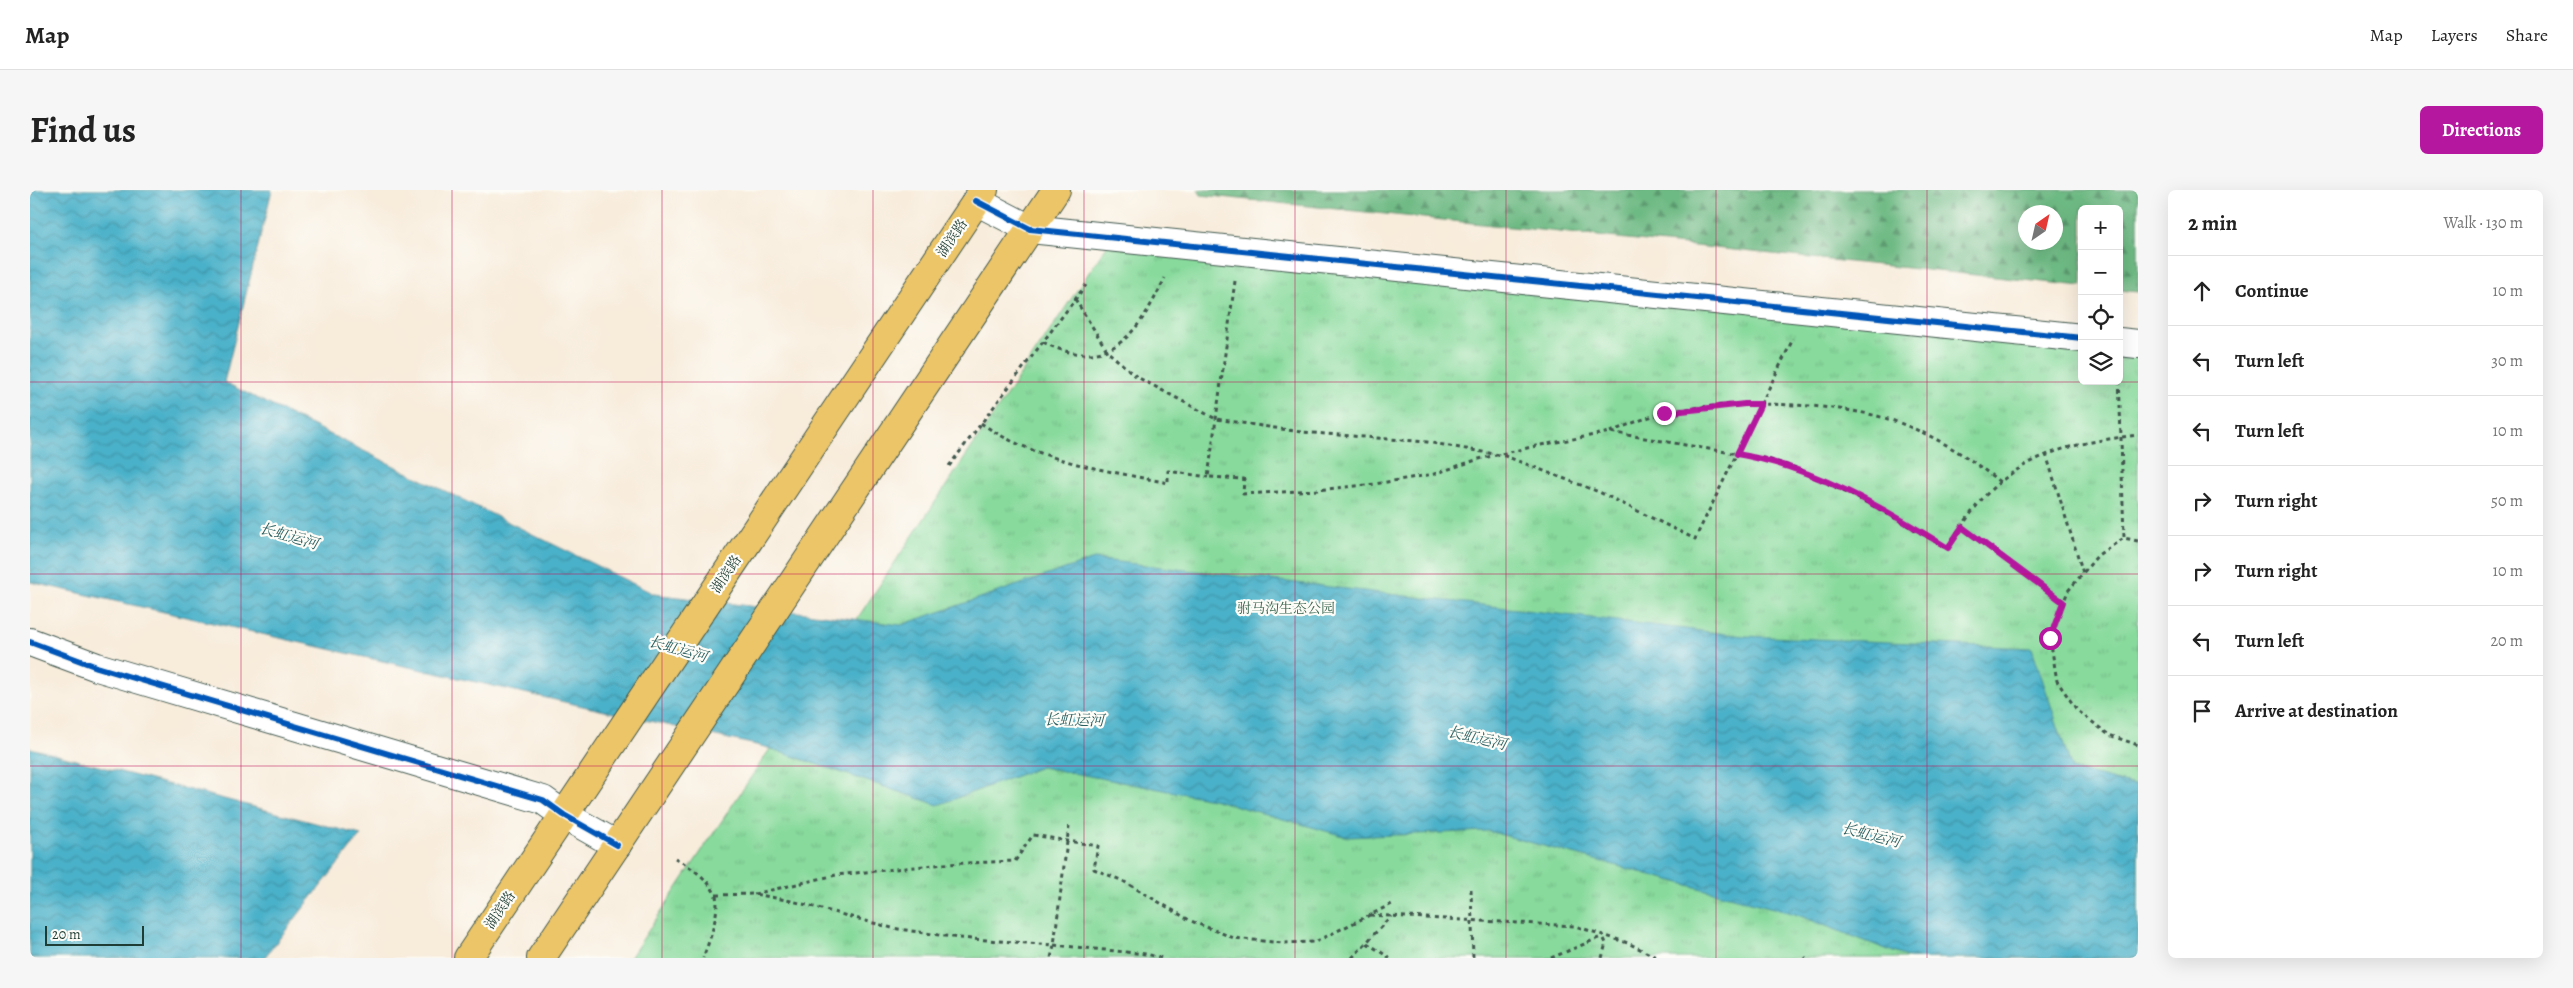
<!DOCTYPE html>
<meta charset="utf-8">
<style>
:root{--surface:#fff;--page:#f6f6f6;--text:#222;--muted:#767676;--line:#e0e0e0;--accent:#b5179e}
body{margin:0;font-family:Alegreya,"Noto Serif SC",serif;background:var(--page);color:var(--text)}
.controls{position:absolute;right:15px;top:15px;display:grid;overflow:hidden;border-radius:8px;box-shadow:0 5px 20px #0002}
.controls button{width:45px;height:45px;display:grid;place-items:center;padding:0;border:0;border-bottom:1px solid var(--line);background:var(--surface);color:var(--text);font:25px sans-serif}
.compass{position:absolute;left:1988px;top:15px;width:45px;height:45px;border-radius:50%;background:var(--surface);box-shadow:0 5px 20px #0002;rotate:34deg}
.scale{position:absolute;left:15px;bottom:12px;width:99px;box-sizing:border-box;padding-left:5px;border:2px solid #1f3d34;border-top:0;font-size:14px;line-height:18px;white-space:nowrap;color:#1f3d34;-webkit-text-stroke:4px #fdfcf7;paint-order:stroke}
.stop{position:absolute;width:15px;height:15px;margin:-11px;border:4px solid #b5179e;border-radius:50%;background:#fff}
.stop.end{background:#b5179e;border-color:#fff;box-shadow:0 1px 5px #0008}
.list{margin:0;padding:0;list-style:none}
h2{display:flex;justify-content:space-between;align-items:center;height:65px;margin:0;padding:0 20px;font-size:21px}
h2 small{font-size:16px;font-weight:400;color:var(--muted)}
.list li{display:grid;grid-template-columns:32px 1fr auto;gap:15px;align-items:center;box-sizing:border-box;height:70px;padding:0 20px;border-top:1px solid var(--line)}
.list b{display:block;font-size:19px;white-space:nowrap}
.list em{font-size:16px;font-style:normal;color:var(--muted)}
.icon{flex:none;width:28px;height:28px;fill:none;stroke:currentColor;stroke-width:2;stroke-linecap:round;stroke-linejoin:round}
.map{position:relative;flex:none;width:2108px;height:768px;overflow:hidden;border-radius:8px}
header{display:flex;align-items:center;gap:30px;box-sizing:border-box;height:70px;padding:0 25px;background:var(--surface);border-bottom:1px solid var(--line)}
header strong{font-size:24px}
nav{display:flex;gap:28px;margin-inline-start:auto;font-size:18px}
.intro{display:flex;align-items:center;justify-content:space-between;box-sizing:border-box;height:120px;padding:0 30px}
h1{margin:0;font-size:35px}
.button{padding:12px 22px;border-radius:8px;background:var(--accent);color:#fff;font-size:18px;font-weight:700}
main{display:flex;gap:30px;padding:0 30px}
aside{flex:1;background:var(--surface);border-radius:8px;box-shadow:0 5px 20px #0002}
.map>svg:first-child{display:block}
</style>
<header>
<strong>Map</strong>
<nav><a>Map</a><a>Layers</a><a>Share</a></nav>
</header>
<div class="intro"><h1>Find us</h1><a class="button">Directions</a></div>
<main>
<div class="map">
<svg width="2108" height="768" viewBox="0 0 2108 768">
<defs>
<pattern id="forest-firs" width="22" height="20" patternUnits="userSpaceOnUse" patternTransform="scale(1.25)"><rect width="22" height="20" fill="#6eba84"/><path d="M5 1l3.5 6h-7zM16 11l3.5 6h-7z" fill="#5a986d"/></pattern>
<pattern id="park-tufts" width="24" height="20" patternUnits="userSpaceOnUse" patternTransform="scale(1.25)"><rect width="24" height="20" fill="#88da9c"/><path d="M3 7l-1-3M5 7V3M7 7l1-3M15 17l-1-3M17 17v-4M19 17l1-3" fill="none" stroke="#75bc87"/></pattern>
<pattern id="water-waves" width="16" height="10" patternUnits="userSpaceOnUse" patternTransform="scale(1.25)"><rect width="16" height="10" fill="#4ab1c9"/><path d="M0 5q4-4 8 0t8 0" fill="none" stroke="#3d91a4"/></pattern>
</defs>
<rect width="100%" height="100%" fill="#fdfcf7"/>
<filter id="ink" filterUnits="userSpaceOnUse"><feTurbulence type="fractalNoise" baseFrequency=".02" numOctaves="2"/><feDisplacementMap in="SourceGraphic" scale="10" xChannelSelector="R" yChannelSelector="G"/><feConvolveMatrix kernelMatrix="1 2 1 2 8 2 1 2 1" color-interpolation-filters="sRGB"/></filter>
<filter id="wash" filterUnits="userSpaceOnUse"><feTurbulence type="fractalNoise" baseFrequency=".0096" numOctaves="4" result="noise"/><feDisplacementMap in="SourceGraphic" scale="20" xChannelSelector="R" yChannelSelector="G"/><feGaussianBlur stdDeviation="1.12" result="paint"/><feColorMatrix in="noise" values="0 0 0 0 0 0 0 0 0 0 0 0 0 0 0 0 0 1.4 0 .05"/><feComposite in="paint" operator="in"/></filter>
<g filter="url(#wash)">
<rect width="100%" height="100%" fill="#f8ecdb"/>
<!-- forest -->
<path fill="url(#forest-firs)" stroke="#467c5c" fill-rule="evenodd" d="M1168,0h940v102l-19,-2v-81h-37v77l-881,-91zM1996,22h30v30h-30z"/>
<!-- park -->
<polygon fill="url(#park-tufts)" stroke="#548c68" points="1082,48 2052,149 2052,191 2089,191 2089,153 2108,155 2108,768 600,768"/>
<!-- water -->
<g fill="url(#water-waves)" stroke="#34777e">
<polygon points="0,0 242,0 194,192 624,404 871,435 1064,369 1714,446 2002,458 2042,579 2108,596 2108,768 1879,768 1765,724 1458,641 1317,647 1182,609 1011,577 908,615 735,557 0,392"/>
<polygon points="0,558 331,645 234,768 0,768"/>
</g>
</g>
<g filter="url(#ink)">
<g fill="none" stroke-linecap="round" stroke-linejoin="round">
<defs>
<g id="street">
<polyline points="946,11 1000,39 2052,148"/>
<polyline points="2089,152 2108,154"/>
<polyline points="0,452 67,477 513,610 534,625 587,655"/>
</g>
<g id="primary">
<polyline points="438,768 954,0"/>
<polyline points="511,768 1026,0"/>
</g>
</defs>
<!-- street casing -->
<use href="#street" stroke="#40574d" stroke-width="30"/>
<!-- primary casing -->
<use href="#primary" stroke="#40574d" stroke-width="30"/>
<!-- path -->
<g stroke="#40574d" stroke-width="3" stroke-dasharray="4 4" stroke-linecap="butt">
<path d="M1205,91l-27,196 36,2 -1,15 74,-4 58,-6 59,-10 45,-15 57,-13 74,-14 157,27 29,9 80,39 71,41c14,-20 28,-44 47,-61 44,-38 89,-45 144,-52"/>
<polyline points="1045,109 1078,162 1107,187 1186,229 1271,242 1397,252 1475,266 1569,302 1665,349 1763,149"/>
<path d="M1013,152c67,34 95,-9 122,-64"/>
<polyline points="2089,183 2094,348"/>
<path d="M951,233c53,38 125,47 187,60v-12l40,6"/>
<path d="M1580,242c18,-7 36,-15 55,-19 60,-13 164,-12 223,6 41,13 79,36 113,64"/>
<polyline points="2016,264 2053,383"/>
<polyline points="919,276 1056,95"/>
<polyline points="1932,337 2033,412"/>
<polyline points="2108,351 2094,348 2068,365 2038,401 2020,448 2027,491 2047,520 2079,545 2108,555"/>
<polyline points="1039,636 1024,755 1116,764 1132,768"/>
<path d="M645,668c15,9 33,20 40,36 7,13 -7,51 -12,64"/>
<polyline points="1441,699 1443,768"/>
<polyline points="724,704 806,685 914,674 985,671 1003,645 1068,656 1064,679 1093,691 1161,731 1204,748 1252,753 1285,752 1364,713"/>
<polyline points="686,705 724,704 762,711 862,738 929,748 1024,755 1021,768"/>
<polyline points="1340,725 1545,736 1598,753 1628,768"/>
<polyline points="1337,753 1360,768"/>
<polyline points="1775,767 1776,768"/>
<polyline points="1322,768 1361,726"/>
<polyline points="1521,768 1571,747"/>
<polyline points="1572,768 1576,753 1573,747"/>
</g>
<!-- street -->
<use href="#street" stroke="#fff" stroke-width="28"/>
<!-- primary -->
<use href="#primary" stroke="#edc569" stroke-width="28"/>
<defs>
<g id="cycleway">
<polyline points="946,11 1000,39 2052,148"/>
<polyline points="0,452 67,477 513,610 534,625 587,655"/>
</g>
</defs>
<!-- cycleway casing -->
<use href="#cycleway" stroke="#fdfcf7" stroke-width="9"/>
<!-- cycleway -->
<use href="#cycleway" stroke="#0057b8" stroke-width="6"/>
</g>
</g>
<g fill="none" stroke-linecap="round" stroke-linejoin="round" filter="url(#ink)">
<!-- route -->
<path stroke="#b5179e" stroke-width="6" d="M1634,223l81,-9h16l-24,50c76,13 145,53 211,94l14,-21 101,75 -13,36"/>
</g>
<!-- grid -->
<path fill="none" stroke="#c2185b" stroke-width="1" stroke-opacity="0.55" d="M211,0v768M422,0v768M632,0v768M843,0v768M1054,0v768M1265,0v768M1476,0v768M1686,0v768M1897,0v768M0,192h2108M0,384h2108M0,576h2108"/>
<g text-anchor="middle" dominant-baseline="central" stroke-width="4.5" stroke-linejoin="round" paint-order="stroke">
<!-- street labels -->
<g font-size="14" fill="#1f3d34" stroke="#fdfcf7">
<text transform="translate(922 48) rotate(-56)">湖滨路</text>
<text transform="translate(696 384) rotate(-56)">湖滨路</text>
<text transform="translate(470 720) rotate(-56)">湖滨路</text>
</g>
<!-- park labels -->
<g font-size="14" fill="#39644e" stroke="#fdfcf7">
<text x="1256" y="418">驸马沟生态公园</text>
</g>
<!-- water labels -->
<g font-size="15" font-style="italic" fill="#2c6061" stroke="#fdfcf7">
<text transform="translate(259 346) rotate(16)">长虹运河</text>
<text transform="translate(648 459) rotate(16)">长虹运河</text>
<text transform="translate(1044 530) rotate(1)">长虹运河</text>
<text transform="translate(1447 548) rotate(13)">长虹运河</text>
<text transform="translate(1841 645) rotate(14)">长虹运河</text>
</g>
</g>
</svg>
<div class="controls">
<button>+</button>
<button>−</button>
<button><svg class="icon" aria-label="locate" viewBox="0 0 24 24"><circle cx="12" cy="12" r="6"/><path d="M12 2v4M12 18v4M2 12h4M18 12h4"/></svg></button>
<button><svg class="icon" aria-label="layers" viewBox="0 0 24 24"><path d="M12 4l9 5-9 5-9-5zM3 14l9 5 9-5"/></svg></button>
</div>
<svg class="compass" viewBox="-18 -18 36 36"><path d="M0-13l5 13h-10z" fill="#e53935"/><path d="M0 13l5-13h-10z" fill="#767676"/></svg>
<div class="scale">20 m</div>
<div class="stop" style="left:2020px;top:448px"></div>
<div class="stop end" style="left:1634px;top:223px"></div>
</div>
<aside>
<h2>2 min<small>Walk · 130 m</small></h2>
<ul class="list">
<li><svg class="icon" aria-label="ahead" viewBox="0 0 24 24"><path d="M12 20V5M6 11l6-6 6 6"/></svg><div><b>Continue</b></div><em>10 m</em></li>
<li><svg class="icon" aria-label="left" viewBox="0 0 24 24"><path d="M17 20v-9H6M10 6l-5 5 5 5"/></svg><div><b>Turn left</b></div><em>30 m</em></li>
<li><svg class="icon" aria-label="left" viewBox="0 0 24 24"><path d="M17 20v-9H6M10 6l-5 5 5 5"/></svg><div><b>Turn left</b></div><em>10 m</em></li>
<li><svg class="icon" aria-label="right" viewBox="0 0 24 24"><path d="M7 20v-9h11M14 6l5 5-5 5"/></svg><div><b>Turn right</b></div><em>50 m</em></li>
<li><svg class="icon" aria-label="right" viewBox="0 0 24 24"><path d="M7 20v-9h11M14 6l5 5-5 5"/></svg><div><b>Turn right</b></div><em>10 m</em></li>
<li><svg class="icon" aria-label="left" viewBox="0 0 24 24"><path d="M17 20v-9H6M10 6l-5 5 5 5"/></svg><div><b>Turn left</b></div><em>20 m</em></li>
<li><svg class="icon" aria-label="arrive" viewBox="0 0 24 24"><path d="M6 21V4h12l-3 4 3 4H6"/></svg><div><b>Arrive at destination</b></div></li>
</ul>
</aside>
</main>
